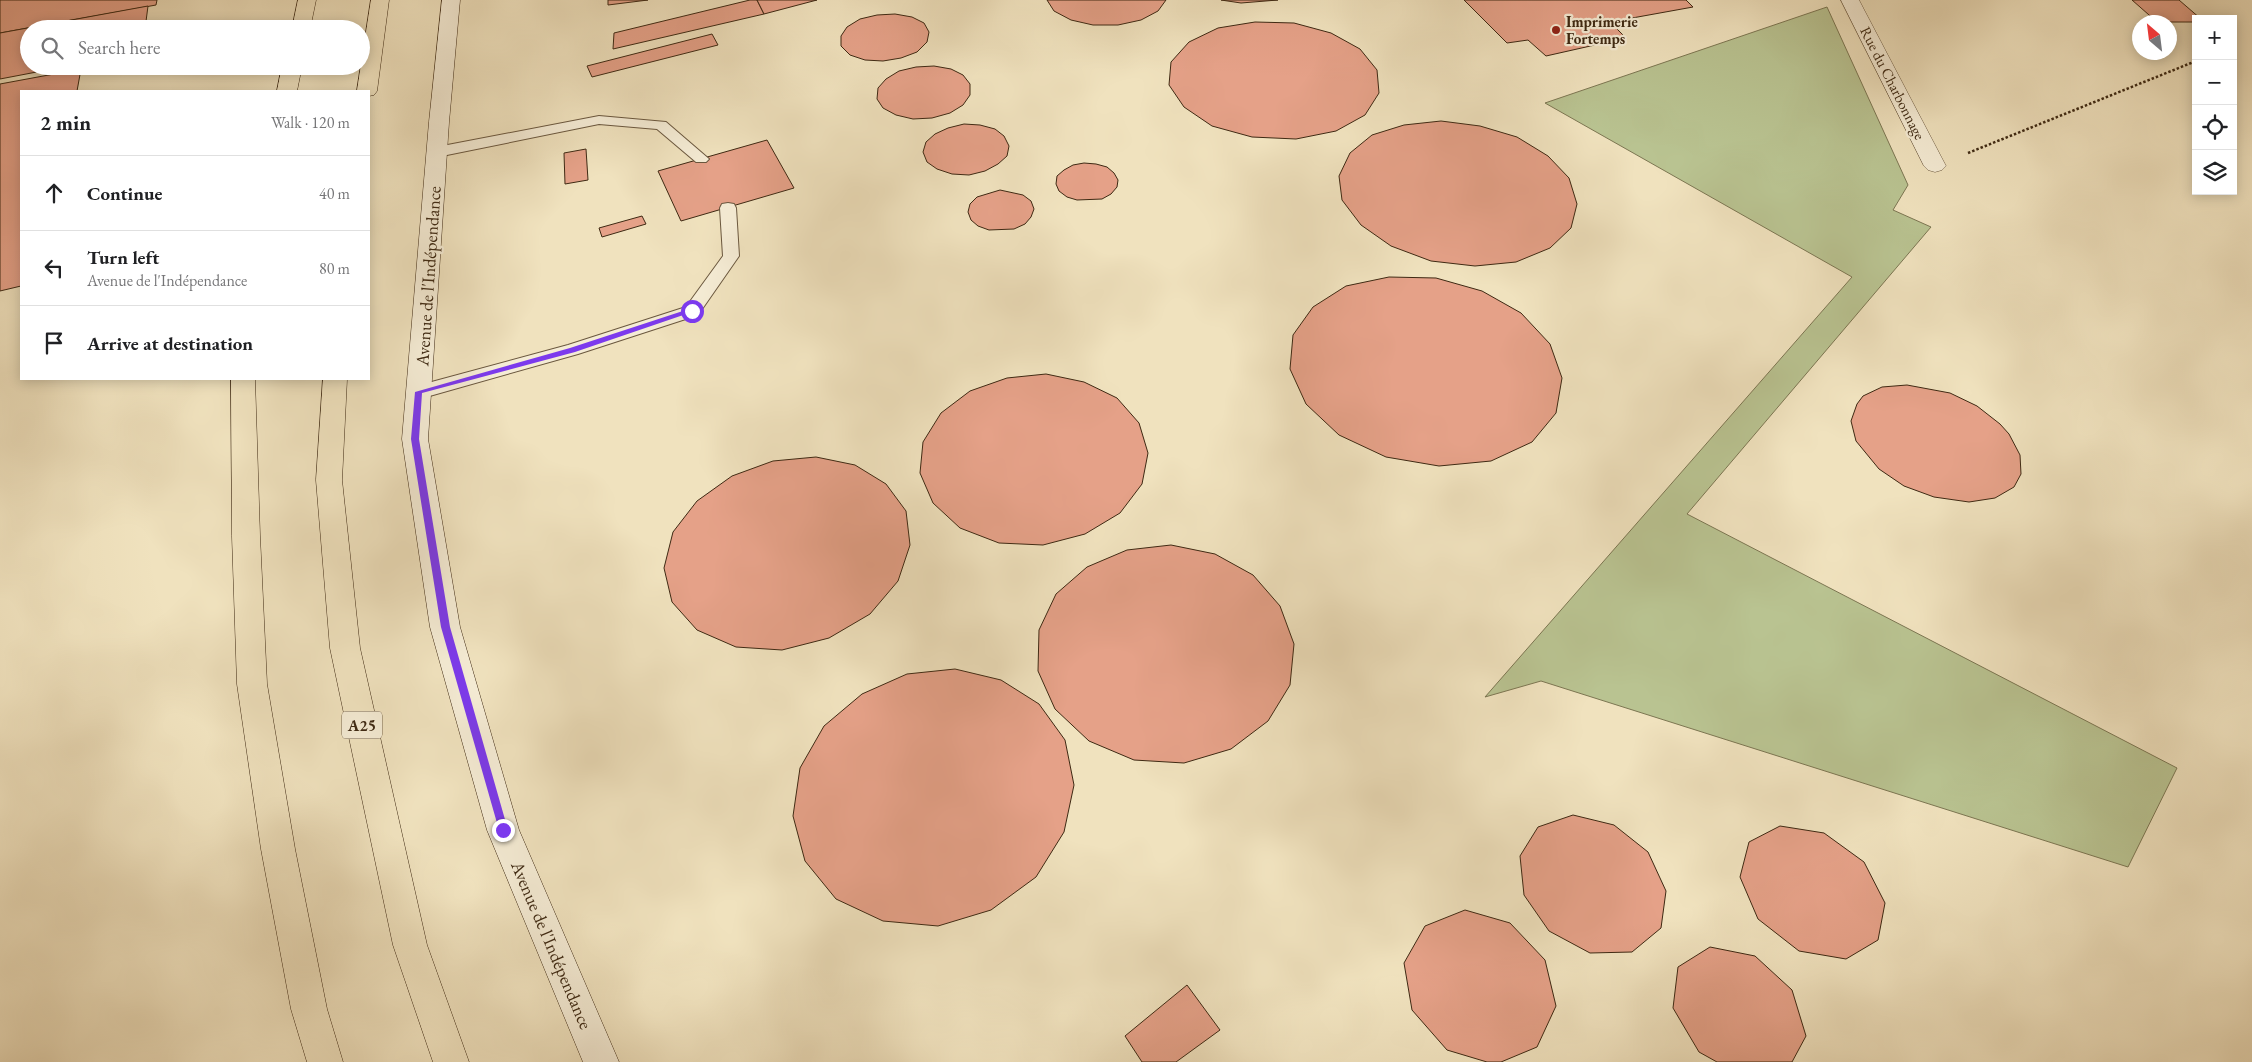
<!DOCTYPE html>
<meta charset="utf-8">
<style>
:root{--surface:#fff;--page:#f2f2f2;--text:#202124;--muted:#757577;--line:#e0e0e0}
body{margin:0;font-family:"EB Garamond",serif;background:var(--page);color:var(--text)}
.controls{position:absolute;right:15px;top:15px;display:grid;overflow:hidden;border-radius:0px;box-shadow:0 2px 12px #0003}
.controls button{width:45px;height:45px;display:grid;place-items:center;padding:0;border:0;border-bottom:1px solid var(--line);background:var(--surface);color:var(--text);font:25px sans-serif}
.compass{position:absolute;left:2132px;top:15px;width:45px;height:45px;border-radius:50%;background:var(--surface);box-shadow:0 2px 12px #0003;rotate:332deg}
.stop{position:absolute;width:15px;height:15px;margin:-11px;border:4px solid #7c3aed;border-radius:50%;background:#fff}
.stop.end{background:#7c3aed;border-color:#fff;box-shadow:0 1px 5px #0008}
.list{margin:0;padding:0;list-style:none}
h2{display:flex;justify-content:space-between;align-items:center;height:65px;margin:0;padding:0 20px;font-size:21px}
h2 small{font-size:16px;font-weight:400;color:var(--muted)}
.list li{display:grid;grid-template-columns:32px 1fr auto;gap:15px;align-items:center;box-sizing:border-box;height:75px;padding:0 20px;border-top:1px solid var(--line)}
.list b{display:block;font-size:19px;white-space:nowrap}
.list p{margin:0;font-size:16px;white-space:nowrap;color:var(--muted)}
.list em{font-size:16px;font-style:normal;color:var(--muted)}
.icon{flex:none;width:28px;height:28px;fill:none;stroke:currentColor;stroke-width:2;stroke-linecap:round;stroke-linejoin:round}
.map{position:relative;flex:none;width:2252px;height:1062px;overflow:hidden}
.search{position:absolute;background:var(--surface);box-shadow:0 2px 12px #0003;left:20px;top:20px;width:350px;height:55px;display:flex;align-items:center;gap:12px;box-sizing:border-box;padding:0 18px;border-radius:28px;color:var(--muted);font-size:19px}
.panel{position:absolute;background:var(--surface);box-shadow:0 2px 12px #0003;left:20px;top:90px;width:350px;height:290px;border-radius:0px}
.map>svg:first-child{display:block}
</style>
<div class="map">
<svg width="2252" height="1062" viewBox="0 0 2252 1062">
<rect width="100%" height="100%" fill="#f0e2be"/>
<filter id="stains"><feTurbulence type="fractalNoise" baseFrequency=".004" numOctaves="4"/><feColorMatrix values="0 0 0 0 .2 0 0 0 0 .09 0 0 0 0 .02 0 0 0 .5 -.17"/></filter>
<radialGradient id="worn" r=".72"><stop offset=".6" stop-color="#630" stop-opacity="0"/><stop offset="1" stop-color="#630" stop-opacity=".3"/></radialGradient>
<!-- green -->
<polygon fill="#b9c391" stroke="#7c7652" points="1827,7 1908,185 1893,210 1931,227 1687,514 2177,768 2128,867 1541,681 1485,697 1852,277 1545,103"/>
<!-- building -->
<g fill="#e5a188" stroke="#3e2913">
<polygon points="0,0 157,0 156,5 0,33"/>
<polygon points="608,0 648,0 608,5"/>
<polygon points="750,0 757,0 764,14 613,49 614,33"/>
<polygon points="757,0 817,0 764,14"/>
<polygon points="1047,0 1166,0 1158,11 1141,20 1118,25 1093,25 1071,20 1054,11"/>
<polygon points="1221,0 1278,0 1241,3"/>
<polygon points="1464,0 1686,0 1693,7 1610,22 1626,38 1546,56 1528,40 1507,43"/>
<polygon points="2132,0 2179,0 2201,19 2196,19 2196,22 2157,22"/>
<polygon points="148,6 145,29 29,29 29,66 68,66 0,79 0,33"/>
<polygon points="895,14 912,17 924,23 929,32 927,42 917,52 901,58 883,61 865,60 850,55 841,46 841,36 847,27 860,19 877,15"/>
<polygon points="1255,22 1294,23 1331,33 1360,49 1377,70 1379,93 1365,115 1336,131 1296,139 1252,137 1212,126 1184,107 1169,85 1171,62 1189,42 1218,28"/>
<polygon points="712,34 718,45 592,77 587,66"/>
<polygon points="934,66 951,69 963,75 970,84 970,95 963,105 950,113 932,118 913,119 896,115 883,108 877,99 878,88 886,79 899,71 916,67"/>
<polygon points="81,69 77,91 21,91 21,286 0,291 0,84"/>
<polygon points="1441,121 1480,126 1517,137 1548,156 1569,178 1577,204 1571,228 1550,248 1516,262 1475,266 1431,261 1391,246 1361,225 1342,200 1339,176 1350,153 1372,135 1404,125"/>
<polygon points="964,124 980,125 995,129 1004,136 1009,146 1007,156 998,164 985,171 969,175 952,174 937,169 927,162 923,152 926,142 935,134 948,128"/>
<polygon points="767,140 794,188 681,221 658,171"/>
<polygon points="586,149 588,180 565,184 564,153"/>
<polygon points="1084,163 1096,164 1107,167 1114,173 1118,180 1117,187 1111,194 1102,199 1077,200 1067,197 1059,191 1056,184 1057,176 1064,170 1073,165"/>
<polygon points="1000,190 1023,195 1031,201 1034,209 1031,217 1025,224 1014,229 989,230 978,226 971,220 968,212 970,204 977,197"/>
<polygon points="642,216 646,224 602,237 599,228"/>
<polygon points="1389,277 1436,278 1482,291 1521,313 1550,344 1562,378 1556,413 1532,442 1491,461 1439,466 1386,457 1339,435 1306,404 1290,369 1293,335 1313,307 1346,286"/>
<polygon points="1046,374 1084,382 1117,398 1139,423 1148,453 1142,484 1120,513 1085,534 1043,545 999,543 960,528 933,503 920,473 923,442 941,413 970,391 1007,378"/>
<polygon points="1907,385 1950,393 1977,406 2000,424 2009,434 2020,455 2021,474 2014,487 1995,498 1969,502 1934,497 1904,486 1879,469 1856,441 1851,421 1857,404 1863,396 1882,387"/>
<polygon points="816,457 855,465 886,484 906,511 910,545 898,581 870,614 829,638 782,650 736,647 697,630 672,602 664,568 673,532 697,501 732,476 773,461"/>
<polygon points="1171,545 1215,554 1253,575 1280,606 1294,644 1290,685 1268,721 1231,749 1184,763 1134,760 1089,741 1055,709 1038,671 1039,630 1056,594 1087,567 1127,550"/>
<polygon points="955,669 1001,680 1039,704 1065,740 1074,785 1064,832 1036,877 991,910 938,926 883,921 836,899 805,861 793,816 800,768 824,726 862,694 907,674"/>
<polygon points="1573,815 1614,825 1648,852 1666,891 1661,928 1632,952 1590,953 1549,931 1524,895 1520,856 1538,827"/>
<polygon points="1780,826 1824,833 1864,862 1885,903 1878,940 1846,959 1799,951 1758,919 1740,877 1749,842"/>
<polygon points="1465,910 1510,923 1545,960 1556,1006 1537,1047 1501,1062 1487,1062 1447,1050 1412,1010 1404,963 1425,926"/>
<polygon points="1710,947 1755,956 1792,990 1806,1036 1792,1062 1717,1062 1699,1052 1673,1008 1678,967"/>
<polygon points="1187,985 1220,1030 1176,1062 1142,1062 1125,1036"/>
</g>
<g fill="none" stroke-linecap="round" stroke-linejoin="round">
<defs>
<g id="service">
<polygon points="599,116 666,122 709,159 706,162 696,162 657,129 599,124 437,157 432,155 429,152 432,149 437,147"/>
<polygon points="728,203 734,204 736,208 739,256 698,315 578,354 419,399 413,397 410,392 413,387 568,345 686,307 723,256 720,208 722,204"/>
</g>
<polygon id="minor" points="1841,0 1859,0 1946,166 1942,170 1935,172 1928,170 1924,166"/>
<polygon id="secondary" points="442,0 460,0 449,122 428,439 460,627 519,830 619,1062 583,1062 487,830 430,627 402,439 429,122"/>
<g id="motorway">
<polygon points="298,0 316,0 310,29 292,29"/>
<polygon points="371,0 389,0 377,91 374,95 369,96 369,91 357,91"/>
<polygon points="282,66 302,66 297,91 277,91"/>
<polygon points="231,379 255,379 260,536 267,684 295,849 327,1009 343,1062 307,1062 291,1009 261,849 237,684 232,536"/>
<polygon points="323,379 347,379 342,480 360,648 427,945 469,1062 433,1062 393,945 330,648 316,480"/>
</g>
</defs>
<!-- service casing -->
<use href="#service" stroke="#6a573e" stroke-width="2"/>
<!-- minor casing -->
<use href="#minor" stroke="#6a573e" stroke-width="1"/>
<!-- secondary casing -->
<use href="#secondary" stroke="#3e2913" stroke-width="1"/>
<!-- motorway casing -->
<use href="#motorway" stroke="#3e2913" stroke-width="1"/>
<!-- path -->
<polyline stroke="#3e2913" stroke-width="2.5" stroke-dasharray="2.5 2" stroke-linecap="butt" points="1968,153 2196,61"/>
<!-- service -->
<use href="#service" fill="#f5ecd5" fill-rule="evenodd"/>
<!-- minor -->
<use href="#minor" fill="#f5ecd5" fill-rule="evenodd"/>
<!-- secondary -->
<use href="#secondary" fill="#f5ecd5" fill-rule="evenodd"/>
<!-- motorway -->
<use href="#motorway" fill="#f0e2be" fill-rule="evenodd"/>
</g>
<!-- route -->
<polygon fill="#7c3aed" points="689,309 695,311 575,352 422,393 419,439 450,627 508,830 503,835 499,830 441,627 411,439 415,392 570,348"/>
<!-- markers -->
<circle fill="#8f2418" stroke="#f5ecd5" stroke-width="2" cx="1556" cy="30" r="5"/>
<g text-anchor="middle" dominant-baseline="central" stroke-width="4.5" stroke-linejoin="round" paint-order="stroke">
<!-- far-poi labels -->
<g font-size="15" font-weight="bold" fill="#3e2913" stroke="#f5ecd5" text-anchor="start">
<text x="1566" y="21">Imprimerie<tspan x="1566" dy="17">Fortemps</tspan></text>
</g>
<!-- far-street labels -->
<g font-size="15" fill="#3e2913" stroke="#f5ecd5">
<text transform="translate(1893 83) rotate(63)">Rue du Charbonnage</text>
</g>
<!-- shield labels -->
<rect fill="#f5ecd5" stroke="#75644d" stroke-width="1" x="342" y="711.5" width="40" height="27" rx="4"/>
<g font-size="16" font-weight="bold" fill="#3e2913">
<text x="362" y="725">A25</text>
</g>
<!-- street labels -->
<g font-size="18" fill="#3e2913" stroke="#f5ecd5">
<text transform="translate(428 276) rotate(-86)">Avenue de l'Indépendance</text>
<text transform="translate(552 945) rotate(67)">Avenue de l'Indépendance</text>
</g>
</g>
<rect width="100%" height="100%" filter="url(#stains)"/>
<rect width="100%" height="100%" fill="url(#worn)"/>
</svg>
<div class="controls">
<button>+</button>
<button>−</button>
<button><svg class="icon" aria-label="locate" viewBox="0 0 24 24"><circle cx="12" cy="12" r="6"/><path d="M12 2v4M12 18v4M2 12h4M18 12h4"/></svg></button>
<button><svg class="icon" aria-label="layers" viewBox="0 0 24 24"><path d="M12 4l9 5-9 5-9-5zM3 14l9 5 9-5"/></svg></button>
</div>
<svg class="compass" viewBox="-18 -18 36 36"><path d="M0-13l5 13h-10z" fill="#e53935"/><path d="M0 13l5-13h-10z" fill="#757577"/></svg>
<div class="stop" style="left:692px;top:311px"></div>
<div class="stop end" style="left:503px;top:830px"></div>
<div class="search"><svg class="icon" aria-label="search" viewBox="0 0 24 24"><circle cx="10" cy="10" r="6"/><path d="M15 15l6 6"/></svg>Search here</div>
<section class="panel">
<h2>2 min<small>Walk · 120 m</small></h2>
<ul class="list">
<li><svg class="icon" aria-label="ahead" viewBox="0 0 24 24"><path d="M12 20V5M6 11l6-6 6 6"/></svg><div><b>Continue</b></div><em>40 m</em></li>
<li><svg class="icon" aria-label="left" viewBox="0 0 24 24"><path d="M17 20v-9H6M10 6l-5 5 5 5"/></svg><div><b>Turn left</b><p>Avenue de l'Indépendance</p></div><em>80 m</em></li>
<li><svg class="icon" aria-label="arrive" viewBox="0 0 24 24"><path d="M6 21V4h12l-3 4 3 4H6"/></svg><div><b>Arrive at destination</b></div></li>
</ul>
</section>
</div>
